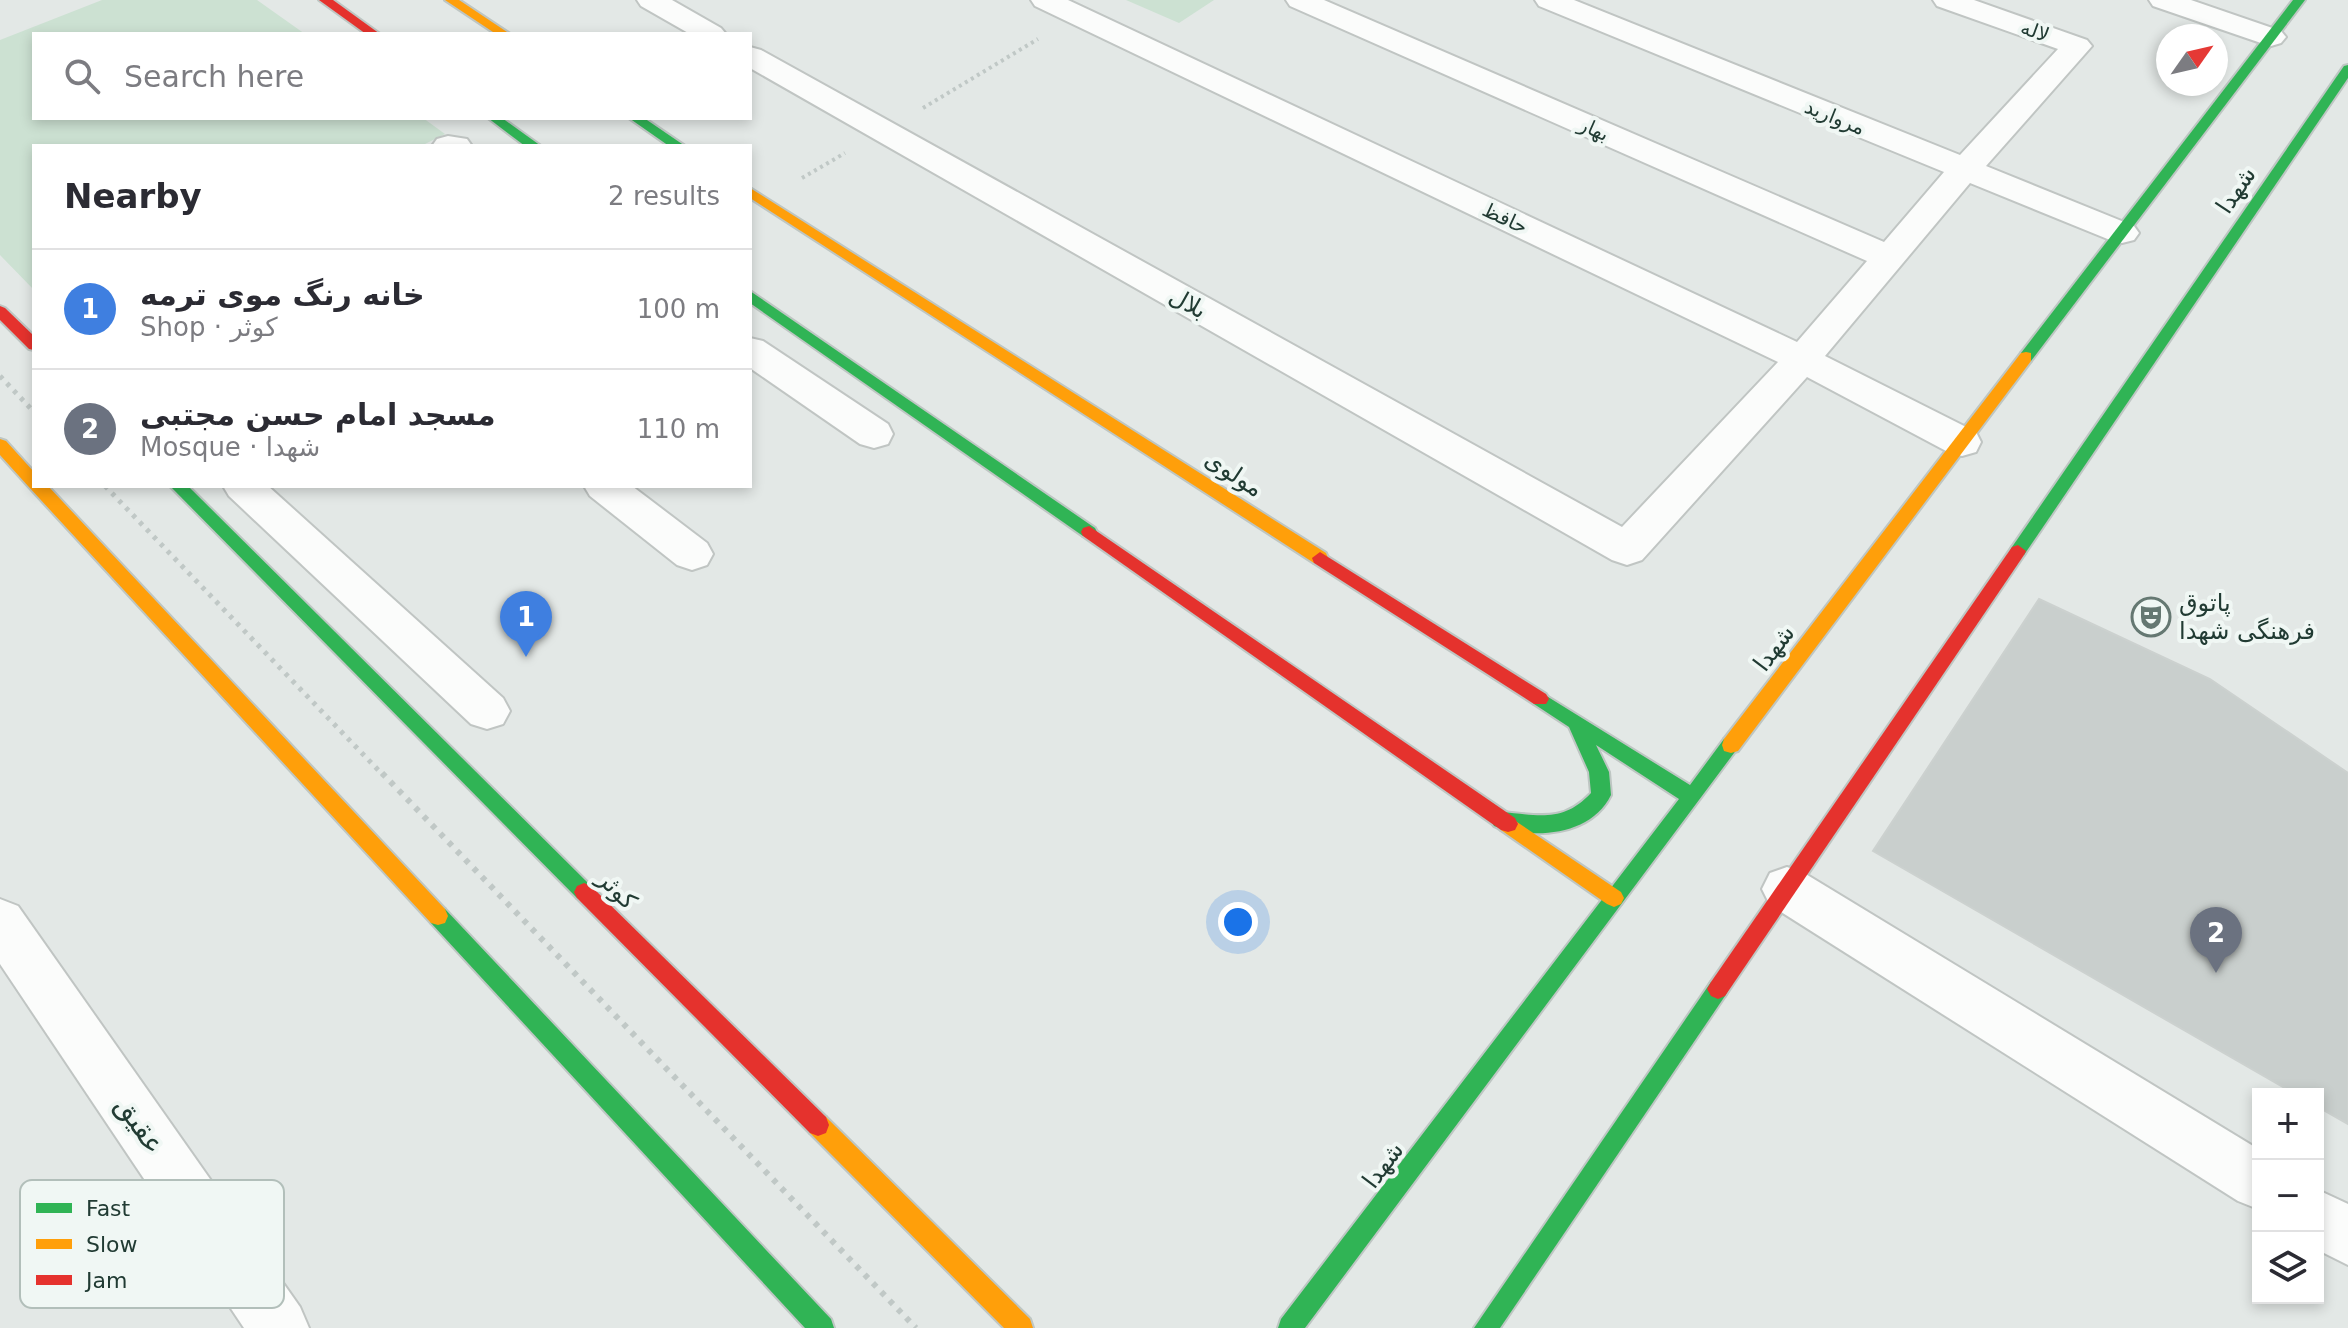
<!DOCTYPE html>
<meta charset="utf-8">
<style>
:root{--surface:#fff;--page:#f2f2f3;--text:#2b2b33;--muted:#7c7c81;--line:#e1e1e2;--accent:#2563eb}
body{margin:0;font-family:"DejaVu Sans",Cairo,sans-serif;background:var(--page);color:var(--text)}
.controls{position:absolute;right:24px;bottom:24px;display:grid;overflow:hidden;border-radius:0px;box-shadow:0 4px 12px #0003}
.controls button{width:72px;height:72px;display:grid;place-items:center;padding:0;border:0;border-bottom:2px solid var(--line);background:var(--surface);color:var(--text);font:40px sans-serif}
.compass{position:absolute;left:2156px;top:24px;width:72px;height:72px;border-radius:50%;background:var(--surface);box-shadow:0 4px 12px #0003;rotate:56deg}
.you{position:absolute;left:1238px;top:922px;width:28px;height:28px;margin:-20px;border:6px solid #fff;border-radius:50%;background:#1a73e8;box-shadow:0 0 0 12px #1a73e833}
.badge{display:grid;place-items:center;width:52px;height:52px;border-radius:50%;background:var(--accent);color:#fff;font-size:26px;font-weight:700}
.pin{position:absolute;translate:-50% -66px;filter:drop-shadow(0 2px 4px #0008)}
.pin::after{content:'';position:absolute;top:42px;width:28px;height:24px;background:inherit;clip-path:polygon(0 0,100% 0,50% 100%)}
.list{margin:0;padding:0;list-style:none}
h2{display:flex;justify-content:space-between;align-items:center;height:104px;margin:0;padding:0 32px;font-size:34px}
h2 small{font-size:26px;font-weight:400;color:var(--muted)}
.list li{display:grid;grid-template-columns:52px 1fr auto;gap:24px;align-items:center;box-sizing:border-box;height:120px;padding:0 32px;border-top:2px solid var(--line)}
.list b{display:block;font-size:30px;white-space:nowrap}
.list p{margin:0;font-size:26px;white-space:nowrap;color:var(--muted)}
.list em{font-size:26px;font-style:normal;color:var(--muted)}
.icon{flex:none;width:44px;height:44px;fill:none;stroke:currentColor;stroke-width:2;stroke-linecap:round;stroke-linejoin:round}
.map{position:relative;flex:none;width:2348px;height:1328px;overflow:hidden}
.search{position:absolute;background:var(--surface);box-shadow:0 4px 12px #0003;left:32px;top:32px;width:720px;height:88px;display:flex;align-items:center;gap:20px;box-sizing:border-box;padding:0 28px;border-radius:0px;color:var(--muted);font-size:30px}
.panel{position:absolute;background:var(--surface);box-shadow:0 4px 12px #0003;left:32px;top:144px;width:720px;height:344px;border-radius:0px}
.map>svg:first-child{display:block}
</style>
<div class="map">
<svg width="2348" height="1328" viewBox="0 0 2348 1328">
<rect width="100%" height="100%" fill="#e3e8e6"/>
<!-- green -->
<g fill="#cce1d2">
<polygon points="102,0 257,0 305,34 34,34 34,118 423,118 445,134 421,146 34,146 34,290 0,255 0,40"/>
<polygon points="1126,0 1214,0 1179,23"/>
</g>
<!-- building -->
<polygon fill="#c9cfcd" stroke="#ccd1cf" stroke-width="2" points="2039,599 2210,679 2348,773 2348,1124 2318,1107 2318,1094 2295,1094 1873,851"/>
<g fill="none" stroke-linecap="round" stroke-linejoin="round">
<defs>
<g id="street">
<polygon points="637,0 672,0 721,28 726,34 690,34 641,6"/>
<polygon points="1031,0 1068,0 1797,342 1867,261 1290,6 1286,0 1324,0 1884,242 1944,172 1539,6 1535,0 1574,0 1960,155 2058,49 1937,6 1933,0 1974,0 2087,40 2092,46 1986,166 2134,226 2139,233 2134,240 2122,243 2110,240 1970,183 1825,356 1976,432 1981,442 1976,452 1962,456 1948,452 1807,377 1642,560 1627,565 1612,560 750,68 750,47 761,50 1622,527 1778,362 1035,6"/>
<polygon points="2149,0 2191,0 2281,31 2286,37 2281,43 2271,46 2261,43 2153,6"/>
<polygon points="448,136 467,139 472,146 432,146 437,139"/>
<polygon points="750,338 763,341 888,424 893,434 888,444 874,448 860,444 750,368"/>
<polygon points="223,486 268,486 503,698 510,711 503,724 487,729 471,724 229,496"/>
<polygon points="584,486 632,486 707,543 713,554 707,565 692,570 677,565 590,496"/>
<polygon points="1787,867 1804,873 2258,1149 2258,1209 2238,1201 1770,905 1762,889 1770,873"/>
<polygon points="0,899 18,906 300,1307 309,1328 244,1328 0,964"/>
<polygon points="2318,1190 2348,1204 2348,1265 2318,1250"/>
</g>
<g id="fast">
<polygon points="2293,0 2305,0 2031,361 2021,361 2021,353"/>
<polygon points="2348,65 2348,78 2024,555 2012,555 2010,551 2012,547 2344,66"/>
<polygon points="488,118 502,118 541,146 525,146"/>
<polygon points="629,118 644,118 685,146 669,146"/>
<polygon points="750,291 1095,528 1097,532 1095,536 1083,536 750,303"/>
<polygon points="170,486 188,486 591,886 594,892 591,898 584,901 577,898"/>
<path d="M1540,692l150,93 34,-46 7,-2 7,2 2,6 -435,583h-27l3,-9 398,-520 -83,-54 13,27 2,23c-20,41 -78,45 -117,31l-3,-6 3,-6 7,-2c38,3 62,11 90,-19l-2,-21 -20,-45 -35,-23 -3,-5 3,-5z"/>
<polygon points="438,907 445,909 831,1319 834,1328 805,1328 431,923 428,916 431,909"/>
<polygon points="1718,979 1725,982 1729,989 1725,996 1500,1328 1474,1328 1711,982"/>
</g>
<g id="slow">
<polygon points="445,0 459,0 510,34 496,34"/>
<polygon points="750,188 1326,553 1328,558 1326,563 1314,563 750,198"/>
<polygon points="2026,352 2031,353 2031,361 1738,751 1731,753 1724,751 1722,745 1724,739 2021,353"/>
<polygon points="0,439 6,441 34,472 34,486 48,486 445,909 448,916 445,923 438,925 431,923 28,486 0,455"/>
<polygon points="1508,816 1621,892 1624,898 1621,904 1614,907 1607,904 1501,830 1498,824 1501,818"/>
<polygon points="818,1114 826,1117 1030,1319 1033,1328 1004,1328 810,1133 807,1125 810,1117"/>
</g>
<g id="jam">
<polygon points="319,0 333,0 380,34 366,34"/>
<polygon points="0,306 5,308 34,336 34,350 29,349 0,320"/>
<polygon points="1089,526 1515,818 1518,824 1515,830 1508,832 1501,830 1083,536 1081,532 1083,528"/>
<polygon points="2018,545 2026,551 2024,555 1725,996 1718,999 1711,996 1707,989 1711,982 2012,547"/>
<polygon points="1320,552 1546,694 1549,699 1546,704 1534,704 1314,563 1312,558"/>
<polygon points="584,883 591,886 826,1117 829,1125 826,1133 818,1136 810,1133 577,898 574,892 577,886"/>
</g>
</defs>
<!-- street casing -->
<use href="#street" stroke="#c0c5c3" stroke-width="4"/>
<!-- fast casing -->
<use href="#fast" stroke="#bec6c3" stroke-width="4"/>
<!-- slow casing -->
<use href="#slow" stroke="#bec6c3" stroke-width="4"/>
<!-- jam casing -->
<use href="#jam" stroke="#bec6c3" stroke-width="4"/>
<!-- path-far2 -->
<g stroke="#c0c8c6" stroke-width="4" stroke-dasharray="3 4" stroke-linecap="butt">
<polyline points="923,108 1038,39"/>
<polyline points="802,178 845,153"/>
</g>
<!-- path-far1 -->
<g stroke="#c0c8c6" stroke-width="5" stroke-dasharray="4 6" stroke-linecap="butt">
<polyline points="0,376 34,412"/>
<polyline points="105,486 383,775"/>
</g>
<!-- path -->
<polyline stroke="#c0c8c6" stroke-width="6" stroke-dasharray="5 7" stroke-linecap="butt" points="382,773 916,1328"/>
<!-- street -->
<use href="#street" fill="#fbfcfb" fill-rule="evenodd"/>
<!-- fast -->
<use href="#fast" fill="#30b455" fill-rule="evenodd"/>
<!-- slow -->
<use href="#slow" fill="#ff9f0a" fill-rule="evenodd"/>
<!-- jam -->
<use href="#jam" fill="#e5322d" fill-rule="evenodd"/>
</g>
<!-- icons -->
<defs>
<symbol id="theatre-ring" viewBox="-11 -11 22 22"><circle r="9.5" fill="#f0f7f4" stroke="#657872" stroke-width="1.5"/><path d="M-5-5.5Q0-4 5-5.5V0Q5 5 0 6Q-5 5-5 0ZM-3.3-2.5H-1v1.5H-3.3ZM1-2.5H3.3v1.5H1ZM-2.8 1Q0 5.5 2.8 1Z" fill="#657872"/></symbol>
</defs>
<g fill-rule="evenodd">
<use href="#theatre-ring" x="2129" y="595" width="44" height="44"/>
</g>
<g text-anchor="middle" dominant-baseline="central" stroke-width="8" stroke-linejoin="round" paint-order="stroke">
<!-- far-street labels -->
<g font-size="20" fill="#213b33" stroke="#f0f7f4">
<text transform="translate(2035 31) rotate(20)">لاله</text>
<text transform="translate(1835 117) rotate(22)">مروارید</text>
<text transform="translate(1594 129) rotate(24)">بهار</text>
<text transform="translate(1505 218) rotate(25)">حافظ</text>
</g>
<!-- street labels -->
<g font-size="24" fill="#213b33" stroke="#f0f7f4">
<text transform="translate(2236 190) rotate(-56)">شهدا</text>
<text transform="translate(1188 303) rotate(29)">بلال</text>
<text transform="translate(1234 474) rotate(33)">مولوی</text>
<text transform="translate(1774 648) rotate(-53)">شهدا</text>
<text transform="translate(617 890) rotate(45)">کوثر</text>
<text transform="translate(1383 1165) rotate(-53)">شهدا</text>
</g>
<!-- poi labels -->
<g font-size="24" fill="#213b33" stroke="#f0f7f4" text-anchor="start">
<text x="2179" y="603">پاتوق<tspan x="2179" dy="28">فرهنگی شهدا</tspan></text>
</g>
<!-- near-street labels -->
<g font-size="28" fill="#213b33" stroke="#f0f7f4">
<text transform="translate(140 1125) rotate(55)">عقیق</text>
</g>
</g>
<!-- legend -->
<rect x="20" y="1180" width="264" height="128" rx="12" fill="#f0f7f4" stroke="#b2bfba" stroke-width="2"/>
<rect x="36" y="1203" width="36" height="10" fill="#30b455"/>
<rect x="36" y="1239" width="36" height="10" fill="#ff9f0a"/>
<rect x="36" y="1275" width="36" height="10" fill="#e5322d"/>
<g font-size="22" fill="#213b33">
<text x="86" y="1216">Fast</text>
<text x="86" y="1252">Slow</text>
<text x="86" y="1288">Jam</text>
</g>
</svg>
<div class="controls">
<button>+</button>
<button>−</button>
<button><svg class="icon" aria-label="layers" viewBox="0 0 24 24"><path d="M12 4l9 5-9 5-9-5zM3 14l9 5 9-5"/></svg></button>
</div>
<svg class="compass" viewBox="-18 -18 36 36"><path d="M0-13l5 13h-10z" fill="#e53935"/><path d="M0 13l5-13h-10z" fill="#7c7c81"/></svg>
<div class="you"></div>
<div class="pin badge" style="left:526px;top:657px;background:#3f7fe0">1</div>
<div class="pin badge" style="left:2216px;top:973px;background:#6b7280">2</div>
<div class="search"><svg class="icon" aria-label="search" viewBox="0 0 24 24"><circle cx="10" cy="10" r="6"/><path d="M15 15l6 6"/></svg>Search here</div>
<section class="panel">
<h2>Nearby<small>2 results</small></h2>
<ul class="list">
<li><span class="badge" style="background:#3f7fe0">1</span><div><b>خانه رنگ موی ترمه</b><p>Shop · کوثر</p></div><em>100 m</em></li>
<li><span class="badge" style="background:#6b7280">2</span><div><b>مسجد امام حسن مجتبی</b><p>Mosque · شهدا</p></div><em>110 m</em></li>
</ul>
</section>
</div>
